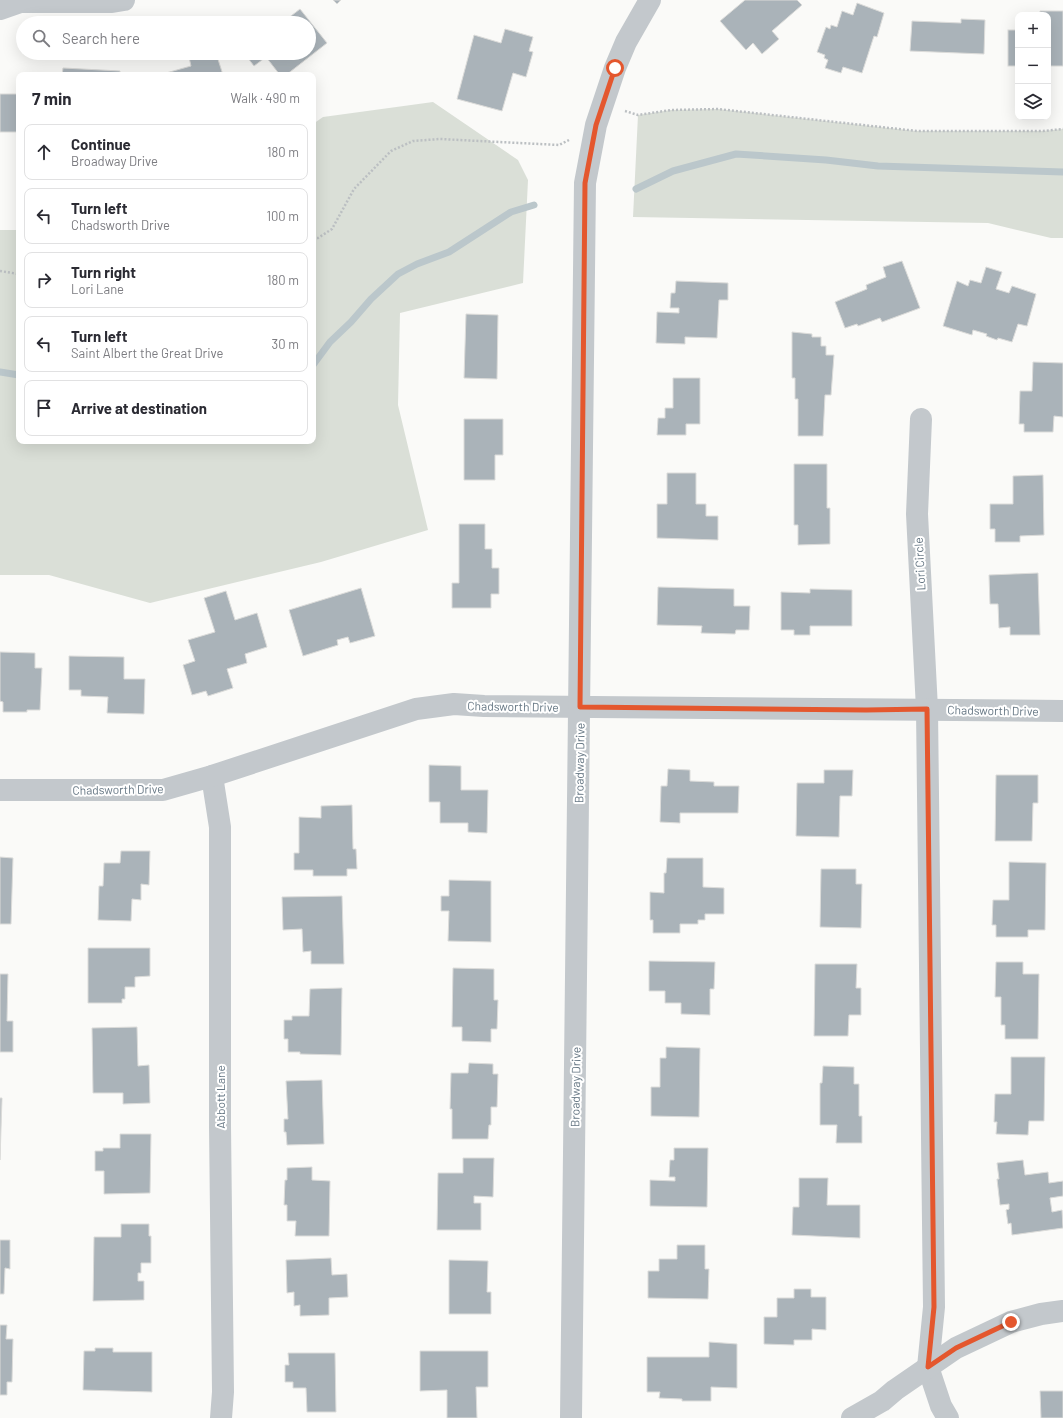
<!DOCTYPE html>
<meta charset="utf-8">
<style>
:root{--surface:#fff;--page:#f7f7f7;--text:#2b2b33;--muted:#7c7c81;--line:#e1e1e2}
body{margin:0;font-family:Barlow,sans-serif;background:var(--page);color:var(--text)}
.controls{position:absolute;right:12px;top:12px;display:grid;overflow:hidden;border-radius:8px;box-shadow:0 4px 16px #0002}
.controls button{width:36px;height:36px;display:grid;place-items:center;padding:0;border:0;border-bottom:1px solid var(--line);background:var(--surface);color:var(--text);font:20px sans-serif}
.stop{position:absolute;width:12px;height:12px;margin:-9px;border:3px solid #e4572e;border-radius:50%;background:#fff}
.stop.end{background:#e4572e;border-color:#fff;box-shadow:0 1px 4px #0008}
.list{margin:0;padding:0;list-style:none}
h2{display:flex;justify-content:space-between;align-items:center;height:52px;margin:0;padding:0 16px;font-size:17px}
h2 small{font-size:13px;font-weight:400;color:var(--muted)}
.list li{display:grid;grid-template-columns:26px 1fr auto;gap:12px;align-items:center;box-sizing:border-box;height:56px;margin:0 8px 8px;padding:0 8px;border:1px solid var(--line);border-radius:8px}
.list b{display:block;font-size:15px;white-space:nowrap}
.list p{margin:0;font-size:13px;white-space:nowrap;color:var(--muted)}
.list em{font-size:13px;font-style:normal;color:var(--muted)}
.icon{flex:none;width:22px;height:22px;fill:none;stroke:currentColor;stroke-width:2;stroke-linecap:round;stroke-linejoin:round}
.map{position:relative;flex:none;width:1063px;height:1418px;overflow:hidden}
.search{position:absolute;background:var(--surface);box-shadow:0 4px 16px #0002;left:16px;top:16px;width:300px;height:44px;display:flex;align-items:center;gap:10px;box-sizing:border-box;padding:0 14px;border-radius:22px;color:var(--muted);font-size:15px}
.panel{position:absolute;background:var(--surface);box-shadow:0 4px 16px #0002;left:16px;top:72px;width:300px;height:372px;border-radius:8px}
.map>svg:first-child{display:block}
</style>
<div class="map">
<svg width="1063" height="1418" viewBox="0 0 1063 1418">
<rect width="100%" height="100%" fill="#fafaf8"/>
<!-- green -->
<g fill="#dadfd7">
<polygon points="433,102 518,160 528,180 523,283 400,313 398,405 428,530 321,562 150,603 49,575 0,575 0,230 19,230 19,441 313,441 313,124 323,117"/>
<polygon points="718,109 916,131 1043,131 1063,129 1063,238 1051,238 988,223 633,217 638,115 671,110"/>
</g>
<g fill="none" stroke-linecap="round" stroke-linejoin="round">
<!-- stream -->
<g stroke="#bbc7cb" stroke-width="7">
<polyline points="636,189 673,171 736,154 826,160 878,166 1063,172"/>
<polyline points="313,365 330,342 351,322 371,299 398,274 417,264 449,252 511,212 534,205"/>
<polyline points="0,372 19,375"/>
</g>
</g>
<!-- building -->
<g fill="#aab3b9" stroke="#dcdcda">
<polygon points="333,0 341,0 337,4"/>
<polygon points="745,0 797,0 802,5 772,31 779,39 762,54 753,43 746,50 720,21"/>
<polygon points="857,3 884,13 877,37 874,36 862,73 843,67 841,73 825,68 828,60 824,58 825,55 817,52 826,27 830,29 831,25 837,27 842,11 853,15"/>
<polygon points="300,9 327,43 286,75 280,75 266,57 254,66 244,53 309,53 309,23 282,23"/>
<polygon points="1040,11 1063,11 1063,66 1048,66 1048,15 1040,15"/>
<polygon points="961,19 985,20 984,54 910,51 912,21 961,23"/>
<polygon points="505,29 533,37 529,51 533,52 526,77 513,73 502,111 457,99 474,35 501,43"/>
<rect x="1008" y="30" width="10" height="36"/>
<polygon points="188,53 216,53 223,75 159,75 191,66"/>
<polygon points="63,68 120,71 120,75 62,75"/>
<rect x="0" y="94" width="19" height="38"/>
<polygon points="902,261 920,308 882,322 880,318 858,326 857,324 845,328 835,302 867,289 866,285 886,277 883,267"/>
<polygon points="986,267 1002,272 996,289 1009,293 1012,286 1036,294 1027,326 1018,324 1012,342 998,338 997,340 986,336 987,334 973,330 972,335 943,326 957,281 968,286 970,280 981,283"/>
<polygon points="676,281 728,283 728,300 719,300 717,338 685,337 685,344 656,343 657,312 679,313 679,308 670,308 671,293 675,293"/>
<polygon points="466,314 498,315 497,379 464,378"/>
<polygon points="792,332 812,334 812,337 821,337 821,346 826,346 826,355 834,355 831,395 825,395 823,436 798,436 798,399 795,399 795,378 792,378"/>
<polygon points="1033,362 1063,363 1063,417 1054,416 1053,432 1024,432 1024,424 1019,424 1020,391 1032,391"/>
<polygon points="673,378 700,378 700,424 686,424 686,435 657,435 658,418 665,418 665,408 673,408"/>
<polygon points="464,419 503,419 503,455 495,455 495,480 464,480"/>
<polygon points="794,464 827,464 827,508 830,508 830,544 798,545 798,525 794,525"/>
<polygon points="667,473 696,473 696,504 706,504 706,516 718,516 718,540 657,538 657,504 667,504"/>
<polygon points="1043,475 1044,535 1020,536 1020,542 995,542 995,529 990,529 990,504 1013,504 1013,476"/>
<polygon points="459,524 485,524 485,549 492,549 492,568 499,568 499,594 491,594 491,608 452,608 452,583 459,583"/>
<polygon points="1038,573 1040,635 1010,635 1010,627 999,628 998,604 990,604 989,575"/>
<polygon points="658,587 734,589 734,606 750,606 749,630 736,630 735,634 701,633 702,626 657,625"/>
<polygon points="361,588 375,636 350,643 348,637 337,640 338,645 303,656 289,610"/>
<polygon points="810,589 852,590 852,626 810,626 810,635 794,635 794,630 781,630 781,592 810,593"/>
<polygon points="226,591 235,620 257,613 267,647 245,654 247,663 227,669 233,688 208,696 206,691 192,695 183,665 195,661 188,640 215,632 204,598"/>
<polygon points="0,652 35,653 35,668 42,668 40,710 27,710 27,712 3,712 3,702 0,701"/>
<polygon points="69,656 124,657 124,679 145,679 144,714 107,713 108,697 81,696 81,690 69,690"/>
<polygon points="429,765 461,766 461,790 488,790 487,833 468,832 468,823 440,823 440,802 429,802"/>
<polygon points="668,769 690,770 690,781 714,782 714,786 739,786 738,813 680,813 680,823 660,822 661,786 667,786"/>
<polygon points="824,770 853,770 852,796 840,796 839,837 796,836 797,783 824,783"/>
<polygon points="996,775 1038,775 1038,803 1033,803 1032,841 995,841"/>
<polygon points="352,805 353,849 356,849 357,869 347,869 347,876 313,876 313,870 294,870 294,853 299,853 299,817 321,818 321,806"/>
<polygon points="121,851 150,851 149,885 141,884 141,900 132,899 131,921 98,920 99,886 103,886 104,863 120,863"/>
<polygon points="0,857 13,858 11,924 0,924"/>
<polygon points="667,858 703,858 703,887 724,888 724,914 705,914 705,920 698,920 698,924 680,924 680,933 653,933 653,920 650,920 650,892 664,893 664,873 666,873"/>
<polygon points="1009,862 1046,863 1045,930 1028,930 1028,937 996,937 996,925 992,925 993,900 1009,900"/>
<polygon points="821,869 856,869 856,884 862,884 861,928 820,927"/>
<polygon points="449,880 491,881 491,942 448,941 449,911 441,911 441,896 449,896"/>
<polygon points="342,896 344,964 311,964 311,951 303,952 302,929 283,930 282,897"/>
<polygon points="88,948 150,948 150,976 135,977 135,987 125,987 125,999 122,999 122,1003 88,1003"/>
<polygon points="649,961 715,962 714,989 710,989 710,1015 681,1014 681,1003 665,1003 665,991 649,991"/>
<polygon points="996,962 1023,962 1023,974 1039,974 1038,1039 1005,1039 1005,1025 1001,1025 1001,997 995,997"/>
<polygon points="815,964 857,964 856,988 861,988 861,1015 849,1015 848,1036 814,1036"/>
<polygon points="453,968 494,969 494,1000 498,1000 497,1029 491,1029 491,1042 462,1041 462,1027 452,1027"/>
<polygon points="0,974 8,974 7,1021 13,1021 13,1052 0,1052"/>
<polygon points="342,988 341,1055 300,1054 300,1052 288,1052 288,1039 284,1039 284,1020 292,1020 292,1016 309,1016 310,989"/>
<polygon points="137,1027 138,1066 149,1065 150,1103 123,1104 123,1093 93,1093 92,1028"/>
<polygon points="666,1047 700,1048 699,1117 651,1116 651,1087 660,1087 660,1058 666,1058"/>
<polygon points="1011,1057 1045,1057 1044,1121 1029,1121 1028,1135 996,1134 997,1122 994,1122 995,1094 1011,1094"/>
<polygon points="469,1063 493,1064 493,1074 498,1074 497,1107 491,1107 491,1125 489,1125 488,1139 452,1139 452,1109 450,1109 451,1073 468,1073"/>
<polygon points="823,1066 854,1067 854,1084 859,1084 859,1116 862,1116 862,1143 836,1143 837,1125 820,1125 820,1083 822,1083"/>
<polygon points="322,1080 324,1144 287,1145 286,1132 284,1132 284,1119 288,1119 286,1081"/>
<polygon points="0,1098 2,1098 0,1160"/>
<polygon points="120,1134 151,1134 150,1193 104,1194 104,1171 95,1171 95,1151 103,1151 103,1148 120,1148"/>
<polygon points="674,1148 708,1148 707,1207 650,1206 650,1180 675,1181 675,1177 669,1177 670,1160 674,1160"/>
<polygon points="463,1158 494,1158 493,1197 474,1196 474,1203 481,1203 481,1230 437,1230 438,1173 463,1173"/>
<polygon points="1023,1160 1025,1175 1048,1172 1049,1183 1063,1181 1063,1196 1050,1198 1052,1212 1062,1210 1063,1228 1012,1235 1011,1223 1008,1224 1006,1210 1009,1209 1009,1204 1000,1205 997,1179 999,1179 997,1163"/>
<polygon points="312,1167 312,1180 330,1181 329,1236 295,1236 296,1221 287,1221 287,1205 284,1205 285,1180 287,1180 287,1168"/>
<polygon points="799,1178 828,1178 827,1205 860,1205 860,1238 792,1235 793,1207 799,1207"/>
<polygon points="121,1224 149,1224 149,1236 151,1236 151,1263 141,1263 141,1273 138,1273 138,1281 144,1281 144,1300 93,1301 94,1237 121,1237"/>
<polygon points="0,1240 10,1240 10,1269 5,1268 4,1294 0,1294"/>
<polygon points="677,1245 705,1245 705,1269 709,1269 708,1299 648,1298 648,1271 659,1271 659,1259 677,1259"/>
<polygon points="331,1258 332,1275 347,1274 348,1297 329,1298 329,1315 300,1316 300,1305 294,1306 294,1292 287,1293 286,1260"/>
<polygon points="449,1260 488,1261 487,1292 491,1292 491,1314 449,1314"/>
<polygon points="794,1289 811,1289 811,1297 826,1297 826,1330 812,1329 812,1340 794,1340 794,1345 764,1344 764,1317 777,1317 777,1298 794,1298"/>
<polygon points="0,1325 7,1325 6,1339 13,1339 12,1382 7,1382 7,1395 0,1395"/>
<polygon points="709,1342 737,1344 737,1388 711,1387 711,1401 682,1401 682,1399 659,1398 660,1392 647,1392 647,1357 709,1357"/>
<polygon points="95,1348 113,1348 113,1352 152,1352 152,1392 83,1390 84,1351 95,1351"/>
<polygon points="420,1351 488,1351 488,1387 476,1387 477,1418 447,1418 447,1390 420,1391"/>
<polygon points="288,1353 335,1353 336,1412 307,1412 306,1388 293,1388 293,1382 285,1382 285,1365 289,1365"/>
<polygon points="1040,1391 1063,1391 1063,1418 1041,1418"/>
</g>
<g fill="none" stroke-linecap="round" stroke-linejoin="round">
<!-- path -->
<g stroke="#bbbfc2" stroke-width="2.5" stroke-dasharray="2 2" stroke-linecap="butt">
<polyline points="625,111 638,115 671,110 718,109 917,131 1043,131 1063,129"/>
<polyline points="313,238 318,238 332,229 354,189 391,151 413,141 440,139 559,145 569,140"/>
<polyline points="0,271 19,274"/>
</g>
<!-- street -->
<g stroke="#c3c8cc" stroke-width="22">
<polyline points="0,9 20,2 112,2 124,0"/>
<polyline points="921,419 917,514 927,709 934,1307 928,1367 941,1406 948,1418"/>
<polyline points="212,776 220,827 220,1126 223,1392 221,1418"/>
<polyline points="0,790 163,790 212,776 416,709 454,704 484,706 1063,711"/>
<polyline points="571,1418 585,183 596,125 615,68 626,42 650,0"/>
<polyline points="852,1418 882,1401 895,1390 956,1348 1011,1322 1041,1314 1063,1311"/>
</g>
</g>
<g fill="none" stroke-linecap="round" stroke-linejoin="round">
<!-- route -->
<polyline stroke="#e4572e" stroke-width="5" points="615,68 596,125 585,183 580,707 866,710 927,709 934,1307 928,1367 956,1348 1011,1322"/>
</g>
<g text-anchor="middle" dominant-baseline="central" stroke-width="4" stroke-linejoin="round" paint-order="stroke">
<!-- street labels -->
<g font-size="12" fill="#657683" stroke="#fff">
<text transform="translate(919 564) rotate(-93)">Lori Circle</text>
<text transform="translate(513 706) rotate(1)">Chadsworth Drive</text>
<text transform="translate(993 710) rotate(1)">Chadsworth Drive</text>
<text transform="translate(579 763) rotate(-89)">Broadway Drive</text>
<text transform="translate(118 789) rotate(-1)">Chadsworth Drive</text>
<text transform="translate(575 1087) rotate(-89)">Broadway Drive</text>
<text transform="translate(220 1097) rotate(-90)">Abbott Lane</text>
</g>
</g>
</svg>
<div class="controls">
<button>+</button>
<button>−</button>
<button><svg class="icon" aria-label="layers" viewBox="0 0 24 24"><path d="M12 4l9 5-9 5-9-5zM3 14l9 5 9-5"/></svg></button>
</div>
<div class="stop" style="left:615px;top:68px"></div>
<div class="stop end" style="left:1011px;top:1322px"></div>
<div class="search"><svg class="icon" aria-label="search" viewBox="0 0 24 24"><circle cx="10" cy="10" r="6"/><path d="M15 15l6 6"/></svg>Search here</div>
<section class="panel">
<h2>7 min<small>Walk · 490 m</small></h2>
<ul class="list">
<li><svg class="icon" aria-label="ahead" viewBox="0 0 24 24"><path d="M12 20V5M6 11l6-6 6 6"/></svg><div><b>Continue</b><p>Broadway Drive</p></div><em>180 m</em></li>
<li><svg class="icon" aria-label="left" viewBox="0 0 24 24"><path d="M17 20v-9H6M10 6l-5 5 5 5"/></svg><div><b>Turn left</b><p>Chadsworth Drive</p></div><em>100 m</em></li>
<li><svg class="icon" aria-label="right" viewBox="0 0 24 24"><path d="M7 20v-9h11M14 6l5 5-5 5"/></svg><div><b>Turn right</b><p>Lori Lane</p></div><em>180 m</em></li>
<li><svg class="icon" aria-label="left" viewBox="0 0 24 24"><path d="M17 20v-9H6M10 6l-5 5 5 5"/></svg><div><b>Turn left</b><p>Saint Albert the Great Drive</p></div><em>30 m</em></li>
<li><svg class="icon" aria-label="arrive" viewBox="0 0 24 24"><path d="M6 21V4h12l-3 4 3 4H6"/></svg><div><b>Arrive at destination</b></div></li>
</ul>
</section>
</div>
